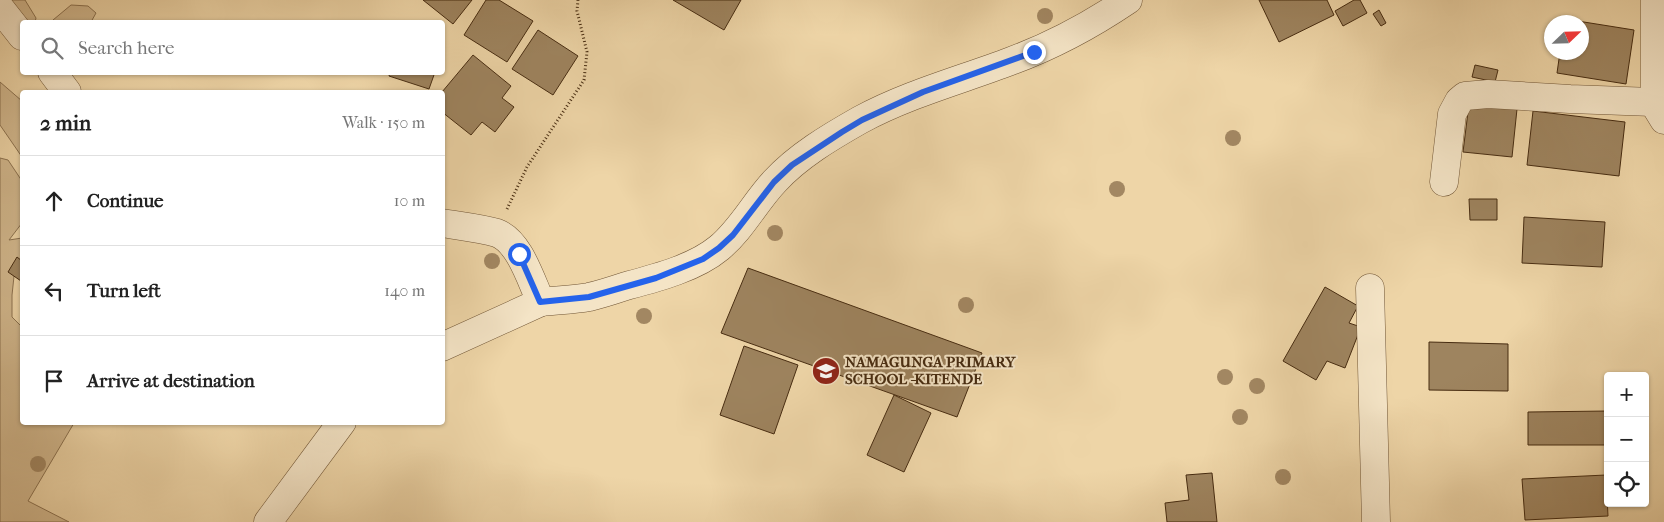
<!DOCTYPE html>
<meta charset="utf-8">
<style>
:root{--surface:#fff;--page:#f2f2f2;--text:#222;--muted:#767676;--line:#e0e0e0}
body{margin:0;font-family:"IM FELL French Canon",serif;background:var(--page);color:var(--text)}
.controls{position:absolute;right:15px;bottom:15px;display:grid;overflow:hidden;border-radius:5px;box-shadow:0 1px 4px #0004}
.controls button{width:45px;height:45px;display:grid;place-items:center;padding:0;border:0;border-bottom:1px solid var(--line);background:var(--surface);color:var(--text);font:25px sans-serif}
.compass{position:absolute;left:1544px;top:15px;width:45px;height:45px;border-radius:50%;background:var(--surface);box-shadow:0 1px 4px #0004;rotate:67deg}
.stop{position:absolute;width:15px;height:15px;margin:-11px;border:4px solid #2563eb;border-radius:50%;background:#fff}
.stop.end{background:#2563eb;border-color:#fff;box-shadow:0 1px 5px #0008}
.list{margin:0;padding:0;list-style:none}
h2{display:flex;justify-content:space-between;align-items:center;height:65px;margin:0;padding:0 20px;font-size:21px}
h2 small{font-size:16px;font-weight:400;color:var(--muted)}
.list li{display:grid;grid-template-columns:32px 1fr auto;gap:15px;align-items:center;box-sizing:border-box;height:90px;padding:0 20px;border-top:1px solid var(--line)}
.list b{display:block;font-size:19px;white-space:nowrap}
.list em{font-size:16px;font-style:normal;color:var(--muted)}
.icon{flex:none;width:28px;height:28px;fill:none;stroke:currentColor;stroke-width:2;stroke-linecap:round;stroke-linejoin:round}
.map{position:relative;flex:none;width:1664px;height:522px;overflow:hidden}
.search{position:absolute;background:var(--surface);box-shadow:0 1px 4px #0004;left:20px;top:20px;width:425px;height:55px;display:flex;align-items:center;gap:12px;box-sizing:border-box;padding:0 18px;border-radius:5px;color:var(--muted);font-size:19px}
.panel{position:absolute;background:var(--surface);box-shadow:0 1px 4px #0004;left:20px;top:90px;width:425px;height:335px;border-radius:5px}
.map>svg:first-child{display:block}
</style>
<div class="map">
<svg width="1664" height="522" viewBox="0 0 1664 522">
<rect width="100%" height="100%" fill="#eed5a7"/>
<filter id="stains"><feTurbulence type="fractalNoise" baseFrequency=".004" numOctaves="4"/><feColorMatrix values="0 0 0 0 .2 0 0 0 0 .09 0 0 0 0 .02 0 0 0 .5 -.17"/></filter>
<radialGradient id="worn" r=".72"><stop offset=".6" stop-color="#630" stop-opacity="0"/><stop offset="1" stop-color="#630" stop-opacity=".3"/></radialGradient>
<!-- green -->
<g fill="#d2b88e" stroke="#8c7250">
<polygon points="11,0 25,0 36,18 35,22 26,22"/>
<polygon points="71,5 88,6 96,13 91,22 53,22 53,20"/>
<polygon points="0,82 22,101 22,157 0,125"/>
<polygon points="0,158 8,160 22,181 22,223 9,240 22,238 22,267 15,267 12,295 12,317 22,327 22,422 74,423 28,501 69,522 0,522"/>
</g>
<!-- building -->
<g fill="#9e845f" stroke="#472c11">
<polygon points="423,0 472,0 453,24"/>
<polygon points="486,0 499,0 533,21 507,62 464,35"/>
<polygon points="673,0 741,0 724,30"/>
<polygon points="1259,0 1327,0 1334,15 1279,42"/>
<polygon points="1354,0 1360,0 1367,13 1343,26 1335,11"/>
<polygon points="1379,10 1386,23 1381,26 1373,14"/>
<polygon points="1565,19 1634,30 1626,84 1557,73 1560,52 1582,52 1582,22 1565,22"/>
<polygon points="538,30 578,56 553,95 512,69"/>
<polygon points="473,55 511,86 502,98 514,107 495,132 482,122 471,135 442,112 442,92"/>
<polygon points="1475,65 1498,70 1495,82 1472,77"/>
<polygon points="390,72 435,72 429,89 389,76"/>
<polygon points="1469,104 1517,109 1512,157 1463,152"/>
<polygon points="1533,111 1625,122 1619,176 1527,165"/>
<polygon points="1469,199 1497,199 1497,220 1470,220"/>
<polygon points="1524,217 1605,222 1602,267 1522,263"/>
<polygon points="17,257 22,261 21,281 8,272"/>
<polygon points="748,268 982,353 957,417 721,333"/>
<polygon points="1325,287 1358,306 1349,323 1361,327 1345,368 1327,361 1316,380 1283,361"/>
<polygon points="1429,342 1508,344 1508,391 1429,390"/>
<polygon points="744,346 798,365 774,434 720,415"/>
<polygon points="894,395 931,413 904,472 867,455"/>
<polygon points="1608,411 1608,445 1528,445 1528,412"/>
<polygon points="1212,473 1217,522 1167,522 1165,503 1189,500 1186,475"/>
<polygon points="1606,475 1608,516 1525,520 1522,479"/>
</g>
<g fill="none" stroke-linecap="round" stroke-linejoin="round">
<defs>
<g id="minor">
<polyline points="1655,0 1655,89 1653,102 1664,120"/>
<polyline points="0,8 22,36"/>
<polyline points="52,72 67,92"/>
<polyline points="1444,182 1452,114 1459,101 1465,96 1488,94 1570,99 1653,102"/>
<path d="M442,223c18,3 38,5 55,10 23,9 34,48 44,69l-99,45"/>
<polyline points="1370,288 1376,522"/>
<path d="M541,302c16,-2 33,-2 48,-5 13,-3 25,-7 37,-11 30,-8 69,-18 93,-38 23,-19 36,-46 56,-67 23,-25 55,-44 85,-61 48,-26 101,-40 151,-59 41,-15 80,-36 117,-61"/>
<polyline points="268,522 342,422"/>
</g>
</defs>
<!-- minor casing -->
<use href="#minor" stroke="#715636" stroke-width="29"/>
<!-- path -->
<polyline stroke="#472c11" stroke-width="3" stroke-dasharray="1 2.5" stroke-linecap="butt" points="507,209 527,167 584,80 587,52 577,11 578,0"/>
<!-- minor -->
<use href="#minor" stroke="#f4e4c6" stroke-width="28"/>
</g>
<!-- trees -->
<g fill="#a28762">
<circle cx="1045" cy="16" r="8"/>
<circle cx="1233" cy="138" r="8"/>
<circle cx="1117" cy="189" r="8"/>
<circle cx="775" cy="233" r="8"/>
<circle cx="492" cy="261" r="8"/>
<circle cx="966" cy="305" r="8"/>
<circle cx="644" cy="316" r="8"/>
<circle cx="1225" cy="377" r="8"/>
<circle cx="1257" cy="386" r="8"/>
<circle cx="1240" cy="417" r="8"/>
<circle cx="38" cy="464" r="8"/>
<circle cx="1283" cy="477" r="8"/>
</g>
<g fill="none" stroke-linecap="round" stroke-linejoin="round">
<!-- route -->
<polyline stroke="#2563eb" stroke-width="6" points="519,254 540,302 589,297 656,278 703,259 719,248 733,235 774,182 792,165 842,132 862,120 923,92 1034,52"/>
</g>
<!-- icons -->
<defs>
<symbol id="school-disc" viewBox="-11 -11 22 22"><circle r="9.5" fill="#8f2418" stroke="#f4e4c6"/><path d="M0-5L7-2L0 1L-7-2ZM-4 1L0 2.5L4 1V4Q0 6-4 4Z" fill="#fff"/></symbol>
</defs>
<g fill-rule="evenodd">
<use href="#school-disc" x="810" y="355" width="32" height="32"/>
</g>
<g text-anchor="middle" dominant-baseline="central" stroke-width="4" stroke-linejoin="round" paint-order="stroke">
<!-- poi labels -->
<g font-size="15" font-weight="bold" fill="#472c11" stroke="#f4e4c6" text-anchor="start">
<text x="845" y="362">NAMAGUNGA PRIMARY<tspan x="845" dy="17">SCHOOL -KITENDE</tspan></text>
</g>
</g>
<rect width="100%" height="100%" filter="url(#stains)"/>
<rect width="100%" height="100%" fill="url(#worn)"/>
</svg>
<div class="controls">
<button>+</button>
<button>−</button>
<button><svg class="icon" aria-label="locate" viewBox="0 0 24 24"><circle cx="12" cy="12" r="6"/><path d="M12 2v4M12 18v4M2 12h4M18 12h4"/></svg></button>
</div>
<svg class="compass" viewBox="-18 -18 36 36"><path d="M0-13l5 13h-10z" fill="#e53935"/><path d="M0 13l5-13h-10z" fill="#767676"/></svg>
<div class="stop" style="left:519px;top:254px"></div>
<div class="stop end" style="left:1034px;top:52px"></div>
<div class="search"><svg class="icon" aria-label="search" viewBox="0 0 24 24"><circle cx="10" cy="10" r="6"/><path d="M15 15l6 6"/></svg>Search here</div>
<section class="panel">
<h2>2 min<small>Walk · 150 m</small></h2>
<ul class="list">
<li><svg class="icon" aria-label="ahead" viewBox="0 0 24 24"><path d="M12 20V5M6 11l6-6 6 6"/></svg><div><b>Continue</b></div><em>10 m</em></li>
<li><svg class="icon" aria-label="left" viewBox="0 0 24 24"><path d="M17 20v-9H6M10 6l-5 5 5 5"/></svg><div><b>Turn left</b></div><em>140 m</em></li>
<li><svg class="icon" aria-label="arrive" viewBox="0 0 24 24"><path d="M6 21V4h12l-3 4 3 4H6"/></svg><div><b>Arrive at destination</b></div></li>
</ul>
</section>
</div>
